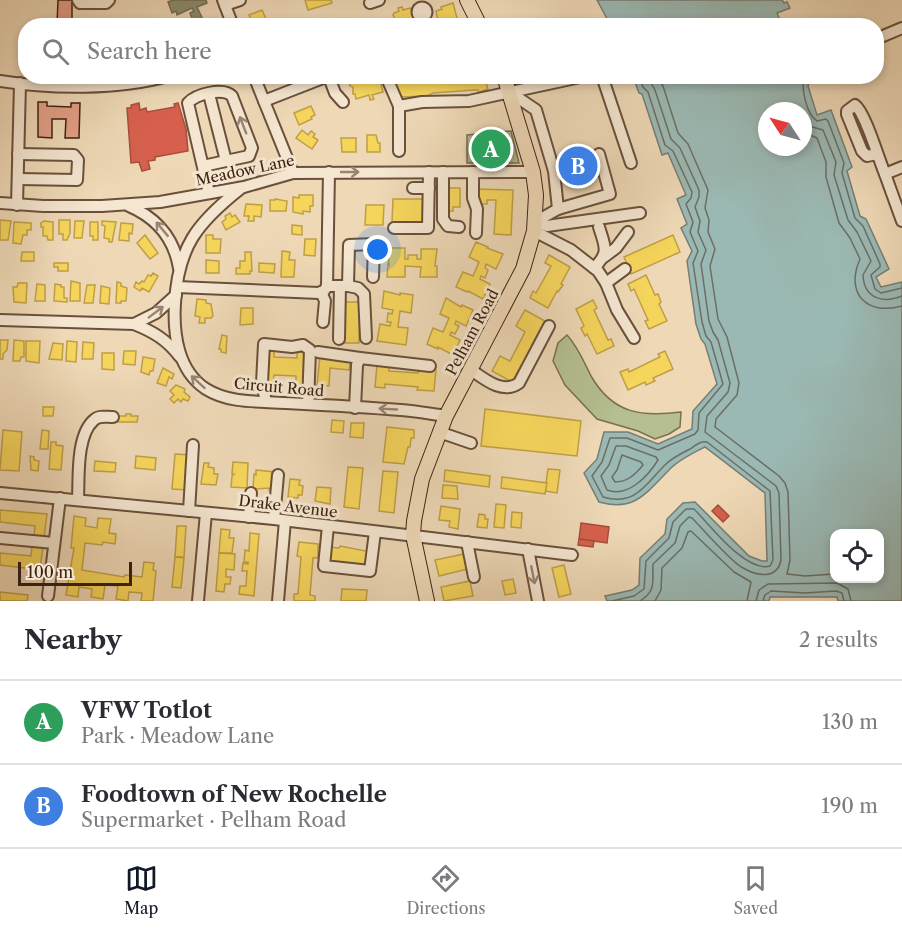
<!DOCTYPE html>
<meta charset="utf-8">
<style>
:root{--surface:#fff;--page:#f2f2f3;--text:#2b2b33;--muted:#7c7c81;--line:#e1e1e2;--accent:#111827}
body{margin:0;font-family:"Libre Caslon Text",serif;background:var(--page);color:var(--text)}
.controls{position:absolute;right:18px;bottom:18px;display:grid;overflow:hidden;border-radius:12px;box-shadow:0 3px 9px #0003}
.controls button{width:54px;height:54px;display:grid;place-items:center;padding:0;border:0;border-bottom:2px solid var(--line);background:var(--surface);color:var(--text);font:30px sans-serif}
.compass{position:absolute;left:758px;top:102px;width:54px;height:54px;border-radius:50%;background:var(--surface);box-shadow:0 3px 9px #0003;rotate:306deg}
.scale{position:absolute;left:18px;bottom:15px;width:114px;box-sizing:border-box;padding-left:6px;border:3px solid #3e2214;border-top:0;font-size:16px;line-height:21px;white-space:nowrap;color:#3e2214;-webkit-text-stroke:4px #f4e6d0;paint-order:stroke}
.you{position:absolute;left:378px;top:250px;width:21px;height:21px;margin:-15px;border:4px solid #fff;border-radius:50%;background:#1a73e8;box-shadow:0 0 0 9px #1a73e833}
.badge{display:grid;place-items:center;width:39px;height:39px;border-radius:50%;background:var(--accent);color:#fff;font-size:20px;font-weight:700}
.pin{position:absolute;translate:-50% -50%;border:3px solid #fff;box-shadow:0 2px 6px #0006}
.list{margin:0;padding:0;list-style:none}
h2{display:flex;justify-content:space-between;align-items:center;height:78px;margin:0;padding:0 24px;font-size:26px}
h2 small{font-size:20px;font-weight:400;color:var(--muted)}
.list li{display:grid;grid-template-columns:39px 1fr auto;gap:18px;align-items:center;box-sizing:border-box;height:84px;padding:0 24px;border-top:2px solid var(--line)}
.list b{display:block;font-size:22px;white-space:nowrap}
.list p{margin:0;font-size:20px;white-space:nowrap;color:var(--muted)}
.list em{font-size:20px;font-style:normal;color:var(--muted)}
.icon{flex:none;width:33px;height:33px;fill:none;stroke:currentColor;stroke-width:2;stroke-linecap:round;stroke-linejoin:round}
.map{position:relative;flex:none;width:902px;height:601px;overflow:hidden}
.search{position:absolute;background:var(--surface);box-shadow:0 3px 9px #0003;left:18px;right:18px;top:18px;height:66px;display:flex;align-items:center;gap:15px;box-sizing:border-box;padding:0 21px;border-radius:24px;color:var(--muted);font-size:22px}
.sheet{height:246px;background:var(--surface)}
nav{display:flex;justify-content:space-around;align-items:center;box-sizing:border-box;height:84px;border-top:2px solid var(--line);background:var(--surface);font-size:16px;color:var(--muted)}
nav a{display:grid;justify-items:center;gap:3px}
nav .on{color:var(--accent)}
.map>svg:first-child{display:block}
</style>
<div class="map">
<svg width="902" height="601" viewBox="0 0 902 601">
<rect width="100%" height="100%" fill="#eed8b6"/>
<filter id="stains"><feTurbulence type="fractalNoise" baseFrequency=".00333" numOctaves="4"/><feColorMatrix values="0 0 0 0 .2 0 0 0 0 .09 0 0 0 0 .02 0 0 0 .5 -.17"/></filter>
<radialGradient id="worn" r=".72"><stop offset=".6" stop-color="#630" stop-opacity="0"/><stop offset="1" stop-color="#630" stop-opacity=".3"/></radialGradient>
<!-- green -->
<g fill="#b5bf91" stroke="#7a7052" stroke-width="1.5">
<polygon points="511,131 519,163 467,163 467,135"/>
<path d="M567,335c11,12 17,27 24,41 22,38 50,41 90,36l-1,15 -11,7 -14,5 -17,-8 -41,-12 -32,-34 -12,-24 5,-18z"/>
</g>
<!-- water -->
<g fill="#9bb9b4" stroke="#767d74" stroke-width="1.5" fill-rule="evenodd">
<polygon points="597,0 782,0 784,3 787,2 790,8 777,13 782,25 611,26"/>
<path d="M633,77h177l-2,9 9,29 14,-5 21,57 -5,4 13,45 6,3 23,50 -13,8 5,10 21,-5v319h-64l-1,-4h-67l-1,4h-162l-2,-5 27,-6 7,-5 1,-27 25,-24 2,-15 16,-16 12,-1 54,54 13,5h5l-2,-68 -60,-46c-12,6 -27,13 -36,23 -23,23 -34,42 -70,32l-15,-29 13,-14 7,-27h24l30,12 34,-15 1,-18 24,-27 -12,-40 -4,-5 -5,-15 -9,-63 5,-10 -11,-23 6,-4 -10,-25 9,-4 -18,-42 -6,2 -20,-61 -3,-1zM767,111h36v36h-36zM834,534h46v44h-46z"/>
</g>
<!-- homes -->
<g fill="#f6d55c" stroke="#bf9f46" stroke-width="1.5">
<polygon points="305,0 331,0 332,3 308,10"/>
<polygon points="453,3 458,22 462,20 464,26 439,26 436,11 442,9 441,7"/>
<polygon points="402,7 403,10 410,8 412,10 415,26 396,26 397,23 393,15 394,13 399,11 398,8"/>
<polygon points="262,10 266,19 258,22 259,24 253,26 249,15"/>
<polygon points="349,76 379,76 383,92 372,95 374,99 370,100 369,95 356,99 355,94 353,94 353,87 350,86"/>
<polygon points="484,76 488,89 479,92 478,90 474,90 433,93 427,96 398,97 395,90 395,78"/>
<polygon points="311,106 315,115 311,117 312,119 299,125 294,113"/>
<polygon points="302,130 308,135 311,131 315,134 313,137 318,140 312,149 296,138"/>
<polygon points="367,135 376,135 378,143 380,143 380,152 367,152"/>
<polygon points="341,138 356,138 356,152 342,152"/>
<polygon points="447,188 460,188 460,207 453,207 453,211 446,211"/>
<polygon points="477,189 513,190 511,235 494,234 496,200 487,200 487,204 477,204"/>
<polygon points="299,195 313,195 313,206 310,206 310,212 303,211 303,214 293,212 293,197 299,198"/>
<polygon points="275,199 287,201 286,211 270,211 270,200 275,200"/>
<polygon points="393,199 425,199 424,222 392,222"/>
<polygon points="246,204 262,205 261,217 254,216 254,221 248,221 249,216 244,216"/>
<polygon points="366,205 384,205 383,225 365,225"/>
<polygon points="230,213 232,217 235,215 240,222 226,230 222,222 226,219 225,216"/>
<polygon points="0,220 11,221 8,240 0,240"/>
<polygon points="59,220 70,220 70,233 67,240 63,240 63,234 59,234"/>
<polygon points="44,221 53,222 53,240 48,240 47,236 43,236 43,227 41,227 41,223"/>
<polygon points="75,221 84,221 82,238 74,238"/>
<polygon points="102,221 116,222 112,242 109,242 109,239 104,238 105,226 102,225"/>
<polygon points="14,222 31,223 31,230 27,230 27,235 23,235 21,244 13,243"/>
<polygon points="90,222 98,222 98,240 93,240 93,236 90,236"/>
<polygon points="121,223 133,224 132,234 129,233 129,241 119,240"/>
<polygon points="292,225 302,226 302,235 292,234"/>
<polygon points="145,235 158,253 150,259 137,243"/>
<polygon points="206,235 213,235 213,239 221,239 220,253 206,253"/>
<polygon points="673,235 680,252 631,274 624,257"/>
<polygon points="305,239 316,239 315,256 304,255"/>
<polygon points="476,242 488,247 487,248 503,254 496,269 486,264 485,268 488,270 485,278 481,276 480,279 490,284 483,299 468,291 467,292 456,287 463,272 473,276 479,262 469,257"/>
<polygon points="388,248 405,248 405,259 408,259 408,255 417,255 417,259 421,259 421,249 437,249 435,266 437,266 437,277 420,277 421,267 405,266 405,277 387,277 388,264 389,265"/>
<polygon points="282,251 290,252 289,260 295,260 294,277 281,277"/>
<polygon points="22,252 34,252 34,261 21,261"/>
<polygon points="245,252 251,252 252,271 250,271 250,274 236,274 236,268 240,268 240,261 245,261"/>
<polygon points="549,255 570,267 561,284 563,285 558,292 557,291 548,308 530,298 533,291 536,293 551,266 545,263"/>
<polygon points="206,260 219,261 219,273 206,273"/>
<polygon points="54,263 68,263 68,271 58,271 58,267 54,267"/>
<polygon points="259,263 275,264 274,273 259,272"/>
<polygon points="153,273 158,276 149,292 142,288 140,291 134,287 136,282 139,284 142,281 144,282 148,275 151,276"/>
<polygon points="646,275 655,295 658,294 661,302 659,304 667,321 649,329 645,321 648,320 634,289 631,291 628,284"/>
<polygon points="71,281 80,283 80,301 70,301"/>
<polygon points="117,282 121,283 121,286 127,288 126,301 121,301 121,303 116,303"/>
<polygon points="18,283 27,283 26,303 14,302 13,287 17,287"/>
<polygon points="37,284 45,285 45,301 35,301"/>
<polygon points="55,284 61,285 61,287 64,287 64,298 67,298 67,302 54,301"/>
<polygon points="87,285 95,285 93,303 84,303"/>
<polygon points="101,286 110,288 109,304 100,303"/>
<polygon points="384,291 400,295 400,293 413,295 411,313 400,311 398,327 408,328 406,345 377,341 380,324 390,326 391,322 387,322 388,313 392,314 393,310 382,308"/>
<polygon points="446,298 461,307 462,305 473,310 466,326 456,321 455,324 459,326 455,334 451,332 450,335 460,340 453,355 438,347 438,349 427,344 433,328 443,332 449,318 440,314"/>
<polygon points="197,299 206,300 206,303 211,304 213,316 211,318 205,318 205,323 199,323 200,317 195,316"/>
<polygon points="593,300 597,308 594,310 608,340 611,339 614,346 597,354 587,334 585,336 581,328 584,326 576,309"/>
<polygon points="345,302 360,302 359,343 344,343"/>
<polygon points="241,308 253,308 253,324 240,325"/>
<polygon points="525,310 545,321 532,345 534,346 528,358 526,357 512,382 492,371 500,356 510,361 525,332 516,326"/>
<polygon points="222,335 227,336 226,353 221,352 221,349 219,349"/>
<polygon points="0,340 8,340 7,350 3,354 3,359 0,359"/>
<polygon points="14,340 24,341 24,357 21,357 20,361 13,361"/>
<polygon points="26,341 40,341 39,363 26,361"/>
<polygon points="67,341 77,342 76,362 66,361"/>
<polygon points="83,342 94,343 93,359 82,359"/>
<polygon points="53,343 63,344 62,360 49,359"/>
<polygon points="266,348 274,348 274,357 297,358 297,349 306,349 305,385 296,385 296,376 274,375 273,384 265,384"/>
<polygon points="124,351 136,351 135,365 123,364"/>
<polygon points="665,351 673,369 653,378 655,381 646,385 645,382 628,390 620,372 628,369 629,372 660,357 658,354"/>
<polygon points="102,353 114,353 114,370 102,369"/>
<polygon points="320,356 351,359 349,370 330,368 329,386 317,385"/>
<polygon points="143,357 155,359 153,371 150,371 149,375 141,372"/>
<polygon points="377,365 389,366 389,371 418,373 419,369 436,370 434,391 417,390 418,387 385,384 385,388 375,387"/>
<polygon points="163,368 174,374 172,379 169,377 166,386 157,383"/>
<polygon points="176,385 185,389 184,392 190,397 188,401 183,399 181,402 178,399 174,403 170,399 174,395 170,391"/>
<polygon points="43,407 54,407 53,416 43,416"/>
<polygon points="485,409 581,421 577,456 481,446"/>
<polygon points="126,414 131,414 131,416 138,416 137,422 118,422 118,416 126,416"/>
<polygon points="332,420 344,421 343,433 331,432"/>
<polygon points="351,423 364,423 363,438 350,437"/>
<polygon points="387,427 414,430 414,438 411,438 410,447 408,447 404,464 383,462"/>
<polygon points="3,430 22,432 19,471 0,470"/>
<polygon points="42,430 49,431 48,449 40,449"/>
<polygon points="51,442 56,442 56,445 63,446 61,470 49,469"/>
<polygon points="175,454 190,455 188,490 172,489"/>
<polygon points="30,456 34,457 34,460 39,461 38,471 31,470"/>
<polygon points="136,456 156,458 155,470 135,468"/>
<polygon points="95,461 116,463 115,472 94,471"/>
<polygon points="233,462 248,463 247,488 231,487 232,476 234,474 232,474"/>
<polygon points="204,463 209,463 208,467 214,468 214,474 218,474 216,485 201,484"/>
<polygon points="348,467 363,468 359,509 344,507"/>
<polygon points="548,469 560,470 557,493 545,491"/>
<polygon points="256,470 275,472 275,491 269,490 270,488 253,489 254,474 256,475"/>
<polygon points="445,470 490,476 489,487 444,481"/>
<polygon points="383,471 398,472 394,513 379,511"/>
<polygon points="502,477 547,483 545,494 501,488"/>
<polygon points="290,479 300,480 299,485 303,486 302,495 298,495 298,498 288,497"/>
<polygon points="443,485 457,486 458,499 442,498"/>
<polygon points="317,487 331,488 330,504 315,501"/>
<polygon points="496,504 506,505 504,528 494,527"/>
<polygon points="441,506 460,509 458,529 449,527 450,521 439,520"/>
<polygon points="0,510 47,514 44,537 34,536 35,526 0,522"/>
<polygon points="512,512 522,513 521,528 511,527"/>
<polygon points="479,514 485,515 485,519 488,519 487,528 477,527"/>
<polygon points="74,516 86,518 85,526 97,528 98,518 111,519 109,533 116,534 115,544 103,542 102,545 85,543 82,570 124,577 125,575 142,577 144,562 154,563 153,570 156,571 153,601 141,601 142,593 129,592 128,601 116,599 118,586 105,585 103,599 91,597 92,589 79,587 78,597 66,595 74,548 71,548"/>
<polygon points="177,526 186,526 184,557 175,557"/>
<polygon points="221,529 230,530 229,538 234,538 232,553 219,553"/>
<polygon points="250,533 259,534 254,596 239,594 240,586 246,586 247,571 242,571 243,563 248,564 248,562 244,562 245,550 249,551"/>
<polygon points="299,542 318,544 318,558 313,558 310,595 315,596 315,601 294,601 294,594 298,594 301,557 297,556"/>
<polygon points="32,545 43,546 40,570 0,565 0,553 31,556"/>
<polygon points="340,546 371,552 369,566 328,561 330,547 339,548"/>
<polygon points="219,553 235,554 234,570 226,569 226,577 231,577 230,584 225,584 224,592 216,591"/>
<polygon points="464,554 468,569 439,576 435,560"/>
<polygon points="175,557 184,558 181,588 172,587"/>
<polygon points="564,565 571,594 559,597 552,568"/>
<polygon points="513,579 516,593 505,595 502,581"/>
<polygon points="470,581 473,596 444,601 441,587"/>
<polygon points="342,589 367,590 366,601 341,601"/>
<polygon points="0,592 28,595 27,601 0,601"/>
</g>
<!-- shops -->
<g fill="#d6604d" stroke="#a84d3c" stroke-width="1.5">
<polygon points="139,103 140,110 146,108 147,112 175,107 174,104 178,103 186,129 188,151 155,157 155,160 148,161 150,169 142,171 139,162 131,163 127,108 131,108 131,105"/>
<polygon points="718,505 729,516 723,522 712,511"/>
<polygon points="581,523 609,527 607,543 579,539"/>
<polygon points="579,539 594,541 593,547 578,545"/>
</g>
<!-- industry -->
<polygon fill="#8c8c6e" stroke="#756c53" stroke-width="1.5" points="173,0 206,0 207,3 197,7 206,26 195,26 190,13 194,11 192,8 177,15 176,11 172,13 168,2"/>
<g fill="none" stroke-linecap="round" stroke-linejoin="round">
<!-- shore -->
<g stroke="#6c6e64" stroke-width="1.5">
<polyline points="657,76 663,86 678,133 688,144 708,190 705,208 709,220 708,232 715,249 710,266 718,319 727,337 739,383 737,395 716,419 715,427 779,476 785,483 788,492 790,560 787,574 805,576 834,574"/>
<path d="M804,76c-3,12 2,38 13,45l9,-2 2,2 16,42 -2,10 13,45 8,8 17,38v3l-9,8 4,14 6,4 21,-5"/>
<path d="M803,115l6,11 14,4 13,32 -2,13 14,45 9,12 14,29 -8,14c1,23 19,29 39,21"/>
<path d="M803,132l14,6 9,24v15l13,46 11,15 10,21c-15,34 6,57 42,47"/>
<path d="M616,446h10l30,11 2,3c-10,16 -30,38 -51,30l-6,-14 8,-11z"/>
<path d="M622,455l19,7 2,3c-8,10 -16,17 -28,17l-3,-5 5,-7z"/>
<path d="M612,601l22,-5 10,-7 2,-28 23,-23 4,-16 13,-13h8c16,16 52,64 76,57l3,-6 -3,-69 -63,-49c-7,-1 -11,3 -17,7 -8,4 -18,9 -24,15 -20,19 -30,43 -63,33l-11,-21 10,-14 8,-24h17l31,12 37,-16 3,-4 1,-17 24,-29 -12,-42 -5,-6 -4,-14 -9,-59 5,-12 -8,-19 3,-10 -7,-18 5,-6 1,-6 -19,-41 -8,-6 -17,-53 -5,-5 -4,-11"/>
<path d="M640,601c17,-11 12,-19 13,-37l22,-21 5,-17 9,-9 3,1c12,12 38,43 51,50 14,8 34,12 38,-8l-2,-67 -3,-7 -71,-54 2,-16 21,-24 2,-9 -12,-43 -5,-8 -4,-11 -8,-57 5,-14 -8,-18 2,-11 -5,-14 4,-10v-7l-19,-42 -9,-9 -16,-49 -8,-14"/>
<polyline points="655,601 661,590 662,568 682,548 688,532 691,531 734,572 751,582 747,601"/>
<polyline points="756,601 759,590 768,584 837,583 848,589 851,601"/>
<polyline points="763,601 765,595 771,591 805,593 836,591 842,593 844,601"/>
</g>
</g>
<!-- building -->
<g fill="#e39f85" stroke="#3e2214" stroke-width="1.5">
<polygon points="58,0 72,0 72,25 96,26 48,26 57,25"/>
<polygon points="38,102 47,102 47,106 71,107 71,103 80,103 79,138 65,138 66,119 52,119 52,138 38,137"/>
</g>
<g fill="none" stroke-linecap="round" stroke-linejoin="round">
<defs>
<g id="minor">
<polyline points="78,0 80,3 106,3 109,0"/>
<polyline points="223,0 233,26"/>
<polyline points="370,3 379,0"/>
<polyline points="225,5 240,0"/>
<circle cx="422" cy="12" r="4.5"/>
<polyline points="876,39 902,28"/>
<polyline points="254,76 293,173"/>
<polyline points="386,76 399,106"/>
<polyline points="602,76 631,163"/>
<polyline points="329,77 335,93 343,102"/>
<path d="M0,81c50,8 119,9 168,-5"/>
<polyline points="511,93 536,110 554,171 558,209"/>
<polyline points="209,94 226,161"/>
<polyline points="264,101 328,76"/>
<polyline points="399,151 399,106 422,102 469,101 585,76"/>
<path d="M877,154l-10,2 -5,-5 -15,-37v-3l8,-6c10,7 24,55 30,69"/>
<path d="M203,166l46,-10 3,-8 -20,-52c-9,-9 -36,-2 -44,7l21,90"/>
<polyline points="902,167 885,174 902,221"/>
<polyline points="443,172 443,219 448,226 459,227"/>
<polyline points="473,172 473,198 477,209 476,233"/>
<polyline points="18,179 77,180 78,160 74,155 18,154"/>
<polyline points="413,188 429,188"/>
<path d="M240,189c-43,34 -62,58 -65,114 -2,31 3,68 31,86 24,15 54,12 80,14 39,2 77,4 115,7 15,1 30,4 45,6"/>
<polyline points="0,203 43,206 102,206 160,202 244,187 293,173 533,172"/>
<polyline points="17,205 20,83"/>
<path d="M129,206c28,12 45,32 50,62"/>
<polyline points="535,222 558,209 610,194 599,154"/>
<polyline points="535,222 547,226 640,213"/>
<polyline points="394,228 428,228 429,172"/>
<polyline points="534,231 571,250 598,271 606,283 617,310 634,338"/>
<polyline points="604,257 616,248 628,232"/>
<path d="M594,268c16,-16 11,-21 5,-41"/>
<polyline points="606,283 625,269"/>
<polyline points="327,286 348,286 349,245 374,244 373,277"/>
<polyline points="327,286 329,172"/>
<polyline points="348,286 358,288 364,294 366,338"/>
<polyline points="177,287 319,293 324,291 327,286"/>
<polyline points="321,292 325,301 323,322"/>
<path d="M0,320l134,4c20,8 33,16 46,33"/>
<polyline points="134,324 156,313 176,295"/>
<polyline points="339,339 340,286"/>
<polyline points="318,352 360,358"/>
<path d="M470,369c14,10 33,26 49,14l30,-57"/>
<polyline points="266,402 262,383 264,344 292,347 303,345 310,350 308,404"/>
<polyline points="355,408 357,365 360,358 430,366"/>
<polyline points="439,432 471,443"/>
<polyline points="0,493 274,519 572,555"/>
<path d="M78,500c1,-22 -2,-65 16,-80 5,-5 12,-3 19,-3"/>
<polyline points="189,511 193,445"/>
<polyline points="249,517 251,493"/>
<polyline points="274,519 278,475"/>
<polyline points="328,526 324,566 370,571 375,532"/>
<polyline points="0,538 54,543"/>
<polyline points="467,542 474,577"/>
<polyline points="528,549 538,601"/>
<polyline points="48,596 60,498"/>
<polyline points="198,601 206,513"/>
<polyline points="278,601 285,521"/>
</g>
<g id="major">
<polyline points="467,0 480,26"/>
<polyline points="427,601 413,535 414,521 422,479 446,416 523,269 534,231 536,195 533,172 504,76"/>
</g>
</defs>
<!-- minor casing -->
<use href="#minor" stroke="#6a503c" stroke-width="14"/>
<!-- major casing -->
<use href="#major" stroke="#3e2214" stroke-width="16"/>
<!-- minor -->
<use href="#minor" stroke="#f4e6d0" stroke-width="10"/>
<!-- major -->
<use href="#major" stroke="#eed8b6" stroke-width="14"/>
</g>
<!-- one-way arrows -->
<defs><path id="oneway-shaft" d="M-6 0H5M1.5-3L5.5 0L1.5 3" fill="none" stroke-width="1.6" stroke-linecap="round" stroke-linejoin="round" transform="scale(1.5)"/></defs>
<g stroke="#998472">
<use href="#oneway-shaft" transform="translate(243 125) rotate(-111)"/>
<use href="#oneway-shaft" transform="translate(350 172)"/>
<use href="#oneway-shaft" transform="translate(162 229) rotate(-130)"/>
<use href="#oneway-shaft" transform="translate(156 312) rotate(-37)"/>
<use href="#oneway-shaft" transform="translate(198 382) rotate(-138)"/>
<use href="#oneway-shaft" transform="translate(388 409) rotate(-177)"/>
<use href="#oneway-shaft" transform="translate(533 575) rotate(79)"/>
</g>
<g text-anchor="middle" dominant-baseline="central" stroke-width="6" stroke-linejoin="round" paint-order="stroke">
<!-- street labels -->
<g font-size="15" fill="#3e2214" stroke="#f4e6d0">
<text transform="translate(245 170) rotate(-12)">Meadow Lane</text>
<text transform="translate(472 332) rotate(-62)">Pelham Road</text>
<text transform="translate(279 387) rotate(5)">Circuit Road</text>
<text transform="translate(288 506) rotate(7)">Drake Avenue</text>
</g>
</g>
<rect width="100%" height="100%" filter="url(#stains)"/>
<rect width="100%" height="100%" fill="url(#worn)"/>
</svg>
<div class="controls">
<button><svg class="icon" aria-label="locate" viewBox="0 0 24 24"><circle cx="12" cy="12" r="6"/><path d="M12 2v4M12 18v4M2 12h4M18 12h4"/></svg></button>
</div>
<svg class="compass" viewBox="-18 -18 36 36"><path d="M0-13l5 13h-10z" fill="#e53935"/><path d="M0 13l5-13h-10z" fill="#7c7c81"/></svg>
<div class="scale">100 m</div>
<div class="you"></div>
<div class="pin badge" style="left:491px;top:149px;background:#2e9e5b">A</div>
<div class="pin badge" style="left:578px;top:166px;background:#3f7fe0">B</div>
<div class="search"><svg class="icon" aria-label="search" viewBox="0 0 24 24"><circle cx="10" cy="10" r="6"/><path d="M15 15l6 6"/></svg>Search here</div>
</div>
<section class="sheet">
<h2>Nearby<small>2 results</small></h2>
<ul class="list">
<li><span class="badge" style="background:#2e9e5b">A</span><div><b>VFW Totlot</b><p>Park · Meadow Lane</p></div><em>130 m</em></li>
<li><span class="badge" style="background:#3f7fe0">B</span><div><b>Foodtown of New Rochelle</b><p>Supermarket · Pelham Road</p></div><em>190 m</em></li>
</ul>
</section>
<nav>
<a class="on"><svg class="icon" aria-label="map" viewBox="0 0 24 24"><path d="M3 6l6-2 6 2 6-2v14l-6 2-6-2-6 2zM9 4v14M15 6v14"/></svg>Map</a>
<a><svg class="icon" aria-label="directions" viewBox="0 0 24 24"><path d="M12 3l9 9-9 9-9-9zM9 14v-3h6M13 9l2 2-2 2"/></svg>Directions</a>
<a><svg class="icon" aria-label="saved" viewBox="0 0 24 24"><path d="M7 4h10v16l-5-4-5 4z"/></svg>Saved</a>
</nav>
